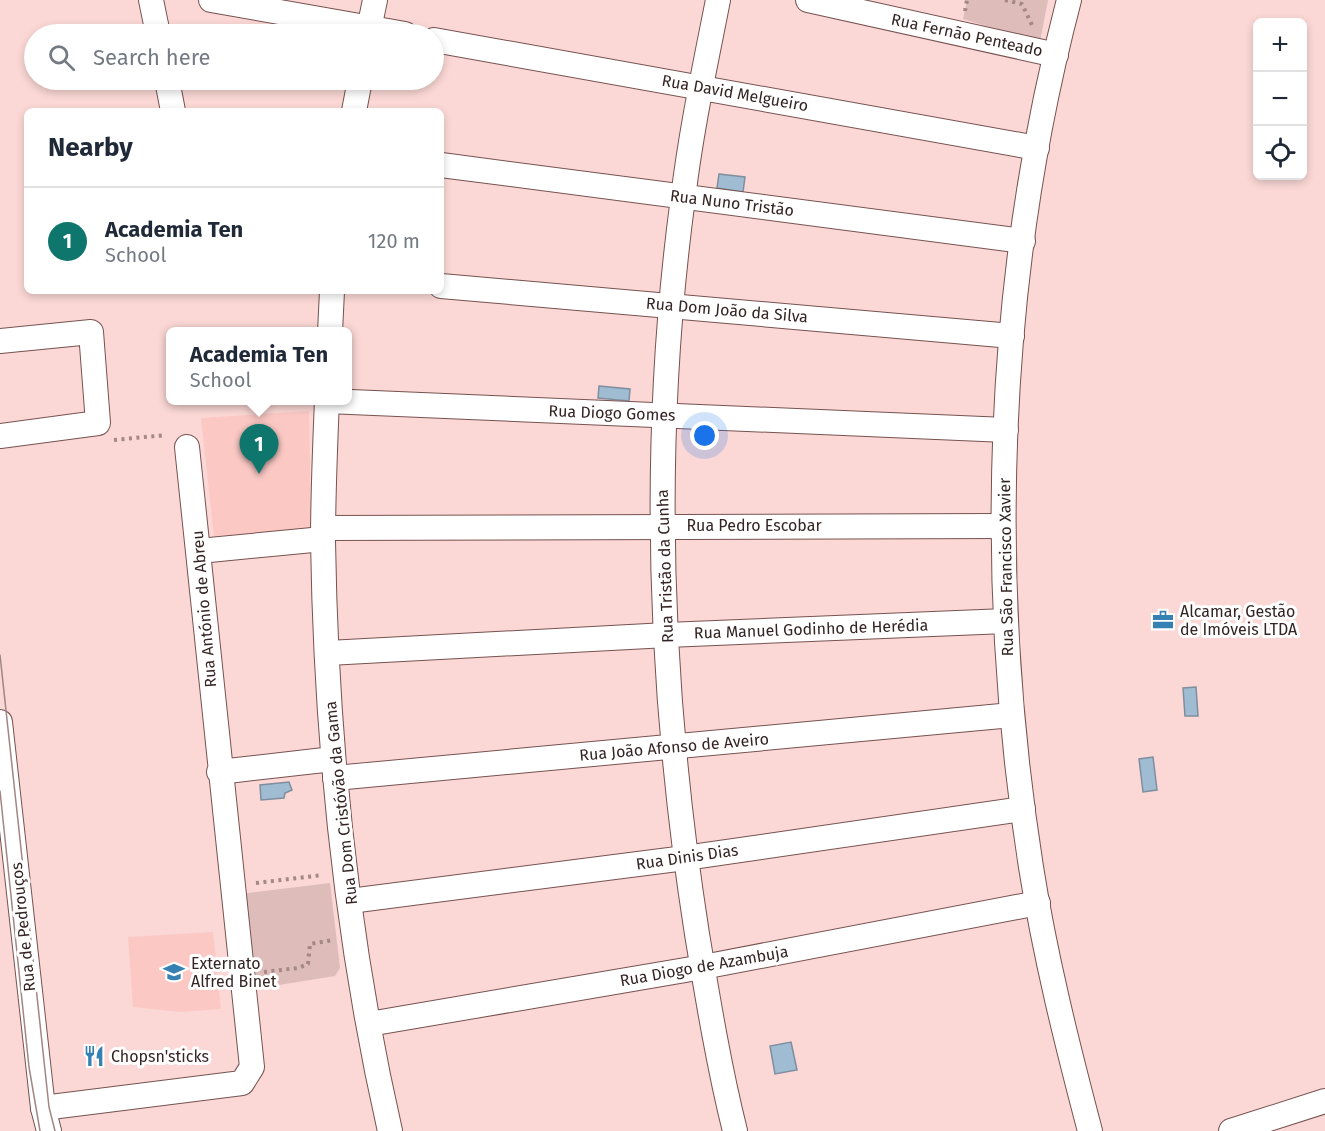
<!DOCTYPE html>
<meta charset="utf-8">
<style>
:root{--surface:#fff;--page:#f2f2f3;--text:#1f2937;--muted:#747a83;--line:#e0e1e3;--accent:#0f766e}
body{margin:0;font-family:"Fira Sans",sans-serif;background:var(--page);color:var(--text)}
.controls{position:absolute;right:18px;top:18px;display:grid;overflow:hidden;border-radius:9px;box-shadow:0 3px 9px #0003}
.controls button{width:54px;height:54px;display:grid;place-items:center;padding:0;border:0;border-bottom:2px solid var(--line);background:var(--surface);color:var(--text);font:30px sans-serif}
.you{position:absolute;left:705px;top:436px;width:21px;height:21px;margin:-15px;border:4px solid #fff;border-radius:50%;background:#1a73e8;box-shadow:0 0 0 9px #1a73e833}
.badge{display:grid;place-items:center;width:39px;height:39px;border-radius:50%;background:var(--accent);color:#fff;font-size:20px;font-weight:700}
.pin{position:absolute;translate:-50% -50px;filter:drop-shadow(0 2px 3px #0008)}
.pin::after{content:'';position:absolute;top:32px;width:21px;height:18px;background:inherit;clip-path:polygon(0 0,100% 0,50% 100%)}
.popup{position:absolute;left:166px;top:327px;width:186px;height:78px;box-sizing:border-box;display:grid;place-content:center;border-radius:9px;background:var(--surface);filter:drop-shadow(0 2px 4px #0005);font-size:20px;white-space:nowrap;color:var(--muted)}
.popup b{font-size:22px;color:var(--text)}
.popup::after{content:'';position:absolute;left:50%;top:100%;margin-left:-12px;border:12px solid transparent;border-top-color:var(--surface)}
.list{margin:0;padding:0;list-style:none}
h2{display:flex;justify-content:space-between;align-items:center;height:78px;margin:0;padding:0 24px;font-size:26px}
h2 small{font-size:20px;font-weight:400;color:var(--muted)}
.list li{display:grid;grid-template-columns:39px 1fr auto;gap:18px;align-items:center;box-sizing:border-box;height:108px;padding:0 24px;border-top:2px solid var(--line)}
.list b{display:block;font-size:22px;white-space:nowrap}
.list p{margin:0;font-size:20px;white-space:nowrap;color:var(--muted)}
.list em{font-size:20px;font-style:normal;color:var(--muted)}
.icon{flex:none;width:33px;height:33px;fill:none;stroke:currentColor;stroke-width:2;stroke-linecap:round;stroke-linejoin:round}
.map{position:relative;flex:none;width:1325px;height:1131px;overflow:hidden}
.search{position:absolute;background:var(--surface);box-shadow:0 3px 9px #0003;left:24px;top:24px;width:420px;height:66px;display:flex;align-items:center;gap:15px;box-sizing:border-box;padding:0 21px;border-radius:33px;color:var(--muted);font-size:22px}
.panel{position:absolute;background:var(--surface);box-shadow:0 3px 9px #0003;left:24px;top:108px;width:420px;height:186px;border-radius:9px}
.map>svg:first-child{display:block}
</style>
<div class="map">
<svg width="1325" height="1131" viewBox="0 0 1325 1131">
<rect width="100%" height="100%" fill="#fbd8d5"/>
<!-- built -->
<g fill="#fbc8c4">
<polygon points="309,411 311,530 214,536 201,418"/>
<polygon points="213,932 221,1009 179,1012 133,1007 128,937"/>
</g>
<!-- green -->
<g fill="#ddbcb9">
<polygon points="967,0 1048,0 1040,42 963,19"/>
<polygon points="330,883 340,968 335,976 247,990 240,894"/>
</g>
<!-- water -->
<g fill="#9fbcd2" stroke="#7f8e9e" stroke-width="1.5">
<polygon points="719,174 745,177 743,192 717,188"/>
<polygon points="599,386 630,389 629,401 598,398"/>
<polygon points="1196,687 1198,716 1185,716 1183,688"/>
<polygon points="1153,757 1157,790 1143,792 1139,759"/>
<polygon points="289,782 292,790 285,793 284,798 261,800 260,785"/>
<polygon points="791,1042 797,1070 775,1074 770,1046"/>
</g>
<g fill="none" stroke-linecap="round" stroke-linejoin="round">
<defs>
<g id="minor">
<polyline points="151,0 158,34"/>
<polyline points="211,0 405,34"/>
<path d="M718,0c-13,66 -27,131 -35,198 -33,244 -24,493 14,736 11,66 22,133 38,197"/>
<polyline points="808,0 1056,55"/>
<path d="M1069,0c-74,281 -83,581 -38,867 14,89 36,177 59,264"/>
<polyline points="368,34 375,0"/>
<polyline points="434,40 1037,148"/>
<polyline points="167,80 173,111"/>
<polyline points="354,111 360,80"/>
<polyline points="441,165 1023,241"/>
<polyline points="441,286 1012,336"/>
<polyline points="330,332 332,291"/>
<polyline points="0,341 91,332 98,423 0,436"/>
<path d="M327,400c-2,47 -4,94 -4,141 3,198 23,397 67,590"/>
<polyline points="327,401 1006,430"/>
<polyline points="324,528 1003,526"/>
<polyline points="199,551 323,539"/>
<polyline points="328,653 667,635 1006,621"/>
<polyline points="0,722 43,1108 49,1131"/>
<polyline points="219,772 333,759"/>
<polyline points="335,778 1012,715"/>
<polyline points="350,901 685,858 1023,809"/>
<polyline points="369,1024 703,967 1038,903"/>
<polyline points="43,1108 242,1083 252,1067 187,447"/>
<polyline points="1231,1131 1325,1101"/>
</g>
</defs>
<!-- minor casing -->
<use href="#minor" stroke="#765250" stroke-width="26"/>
<!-- path -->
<g stroke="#a38886" stroke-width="4" stroke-dasharray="3 4.5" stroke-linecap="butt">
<polyline points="1005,0 1022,4 1032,25"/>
<polyline points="965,11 967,0"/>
<polyline points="114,440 166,435"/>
<polyline points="256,883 323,875"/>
<polyline points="264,972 298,968 308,964 310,944 333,940"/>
</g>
<!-- minor -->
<use href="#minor" stroke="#fff" stroke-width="24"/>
<!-- tram -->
<g stroke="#a18684" stroke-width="1.5">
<polyline points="0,655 49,1107 55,1131"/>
<polyline points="0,791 29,1067 40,1131"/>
</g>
</g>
<!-- icons -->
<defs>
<symbol id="office-bare" viewBox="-9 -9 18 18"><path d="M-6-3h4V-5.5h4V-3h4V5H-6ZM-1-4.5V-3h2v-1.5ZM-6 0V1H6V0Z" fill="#3681b4" stroke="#fff" stroke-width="2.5" paint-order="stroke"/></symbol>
<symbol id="school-bare" viewBox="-9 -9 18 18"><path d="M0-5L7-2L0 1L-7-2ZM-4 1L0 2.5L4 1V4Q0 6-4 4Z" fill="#3681b4" stroke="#fff" stroke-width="2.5" paint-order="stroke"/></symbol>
<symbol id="restaurant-bare" viewBox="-9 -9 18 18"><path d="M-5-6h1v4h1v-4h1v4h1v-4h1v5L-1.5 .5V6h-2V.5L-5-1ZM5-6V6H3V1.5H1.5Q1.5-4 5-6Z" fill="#3681b4" stroke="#fff" stroke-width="2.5" paint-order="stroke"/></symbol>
</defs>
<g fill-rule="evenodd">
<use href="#office-bare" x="1148" y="605" width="30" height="30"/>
<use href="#school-bare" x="159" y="957" width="30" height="30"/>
<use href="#restaurant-bare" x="79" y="1041" width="30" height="30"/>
</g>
<g text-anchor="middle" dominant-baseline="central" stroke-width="6" stroke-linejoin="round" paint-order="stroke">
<!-- street labels -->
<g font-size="16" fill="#342423" stroke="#fff">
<text transform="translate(967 35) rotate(12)">Rua Fernão Penteado</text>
<text transform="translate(735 93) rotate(10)">Rua David Melgueiro</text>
<text transform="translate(732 203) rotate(7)">Rua Nuno Tristão</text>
<text transform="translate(727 310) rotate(5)">Rua Dom João da Silva</text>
<text transform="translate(612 413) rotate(2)">Rua Diogo Gomes</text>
<text x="754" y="525">Rua Pedro Escobar</text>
<text transform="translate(665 566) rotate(-92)">Rua Tristão da Cunha</text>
<text transform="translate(1006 567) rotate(-91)">Rua São Francisco Xavier</text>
<text transform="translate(204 609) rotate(-95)">Rua António de Abreu</text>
<text transform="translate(811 629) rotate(-2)">Rua Manuel Godinho de Herédia</text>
<text transform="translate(674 747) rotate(-5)">Rua João Afonso de Aveiro</text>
<text transform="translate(341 803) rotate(-96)">Rua Dom Cristóvão da Gama</text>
<text transform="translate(687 857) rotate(-8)">Rua Dinis Dias</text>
<text transform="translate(23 927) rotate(-96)">Rua de Pedrouços</text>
<text transform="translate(704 966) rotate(-10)">Rua Diogo de Azambuja</text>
</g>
<!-- poi labels -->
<g font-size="16" fill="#342423" stroke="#fff" text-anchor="start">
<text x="1180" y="611">Alcamar, Gestão<tspan x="1180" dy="18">de Imóveis LTDA</tspan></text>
<text x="191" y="963">Externato<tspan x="191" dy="18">Alfred Binet</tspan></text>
<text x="111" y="1056">Chopsn'sticks</text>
</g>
</g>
</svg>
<div class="controls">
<button>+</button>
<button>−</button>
<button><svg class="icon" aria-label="locate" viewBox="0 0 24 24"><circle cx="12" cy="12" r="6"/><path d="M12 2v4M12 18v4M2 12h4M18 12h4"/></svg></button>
</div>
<div class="you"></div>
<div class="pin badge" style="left:259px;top:474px">1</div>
<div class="popup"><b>Academia Ten</b>School</div>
<div class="search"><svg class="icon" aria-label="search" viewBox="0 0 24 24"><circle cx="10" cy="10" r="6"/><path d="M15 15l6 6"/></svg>Search here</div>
<section class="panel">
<h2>Nearby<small></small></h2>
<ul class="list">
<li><span class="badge">1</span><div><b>Academia Ten</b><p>School</p></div><em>120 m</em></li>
</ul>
</section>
</div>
